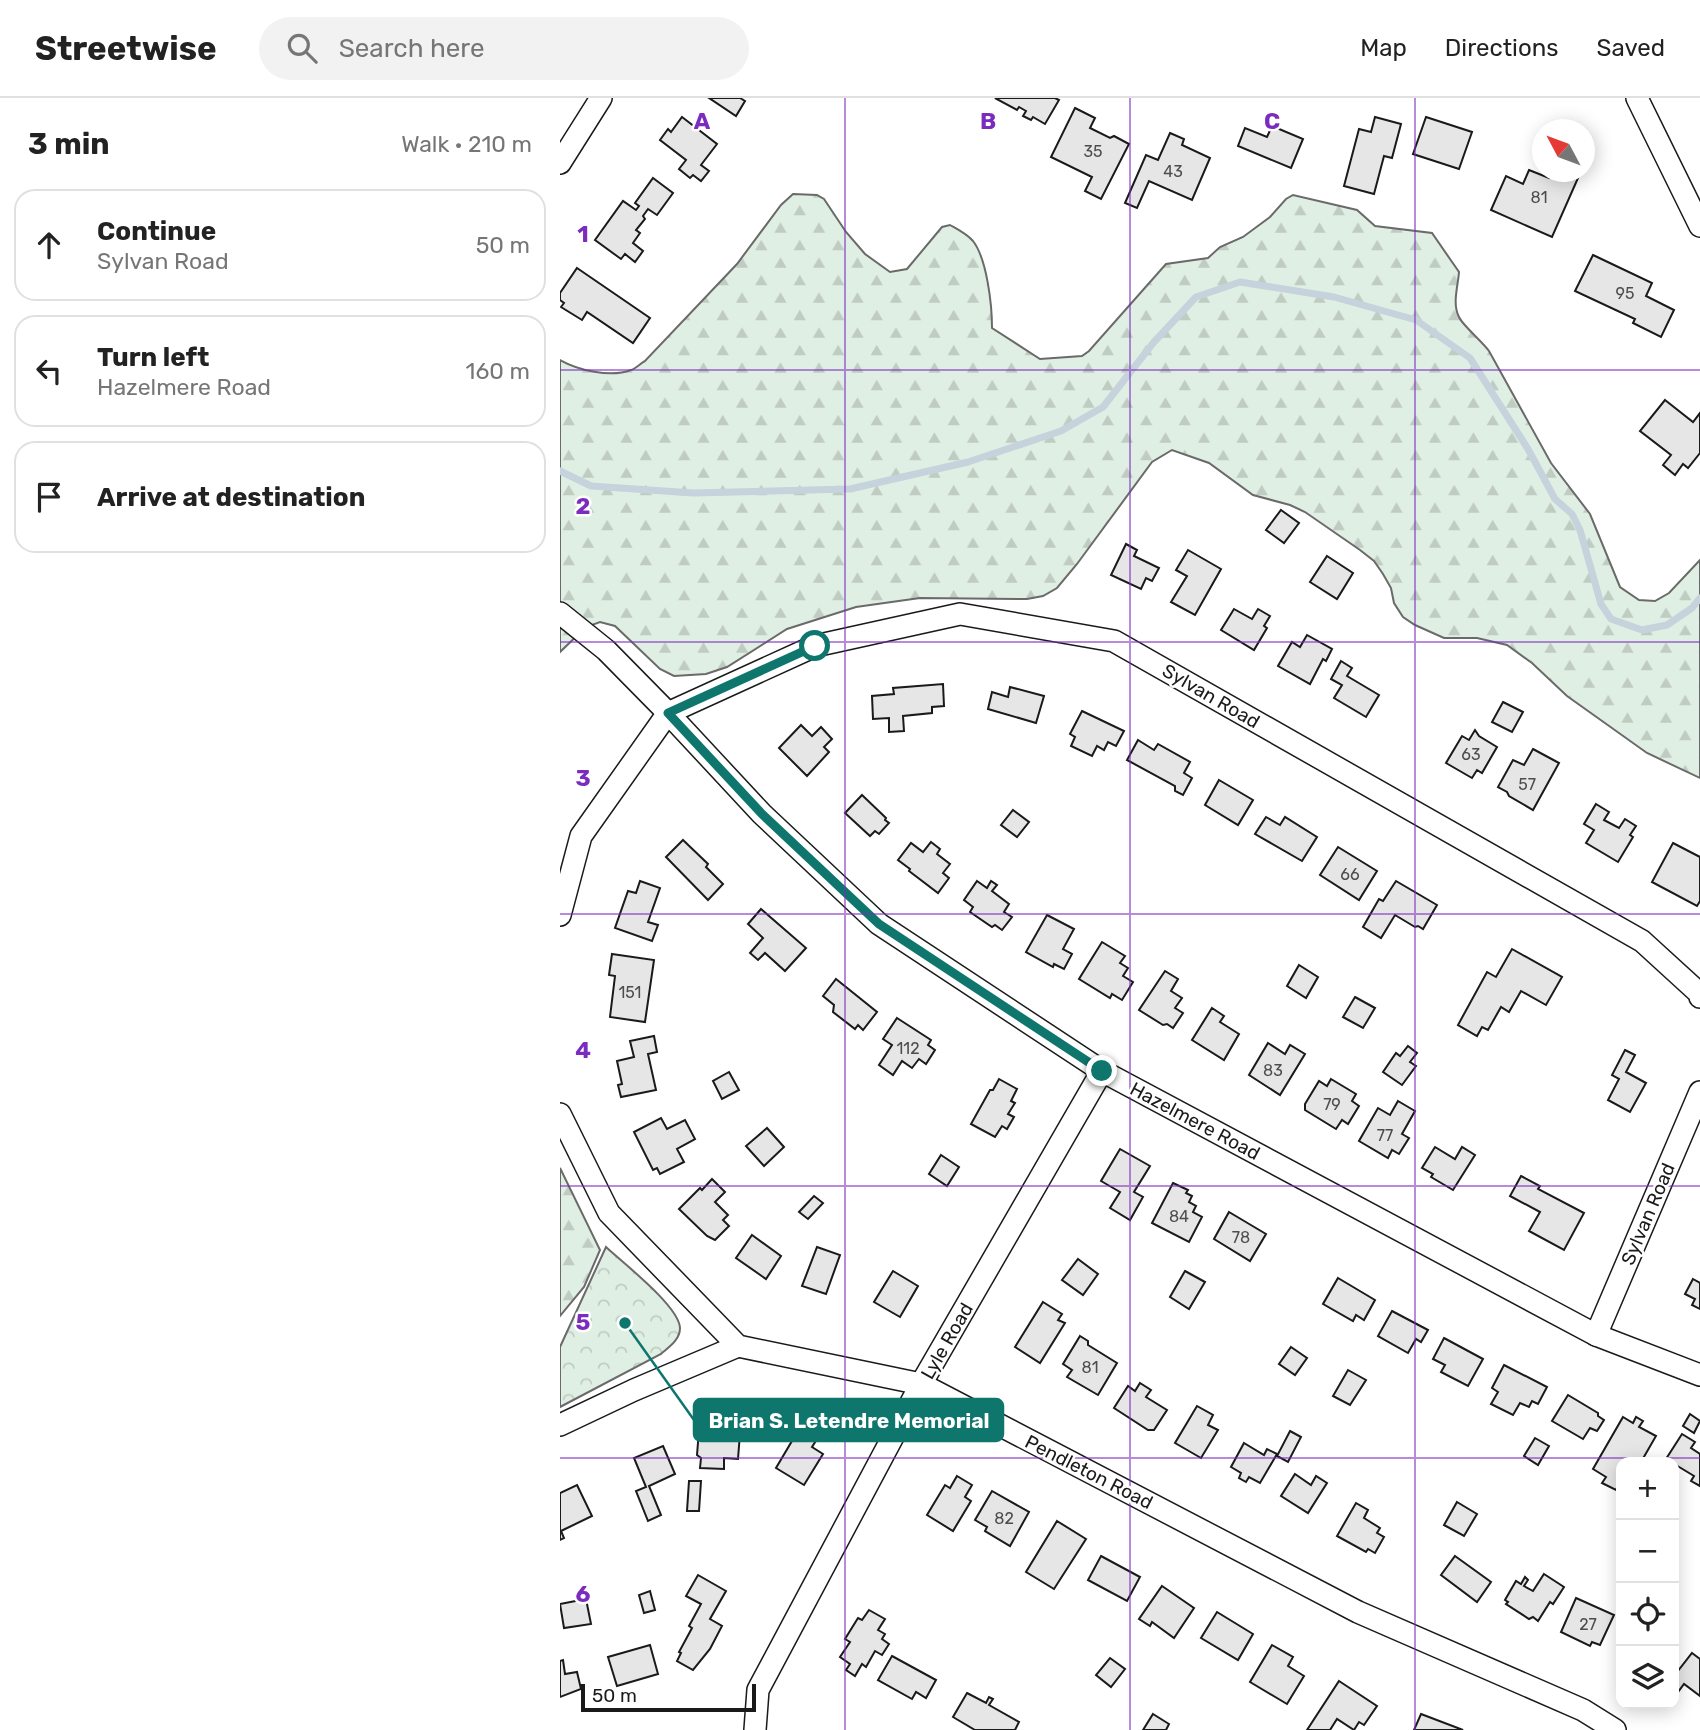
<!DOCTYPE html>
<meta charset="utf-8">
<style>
:root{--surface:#fff;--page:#f2f2f2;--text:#222;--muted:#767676;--line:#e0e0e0}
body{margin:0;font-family:Rubik,sans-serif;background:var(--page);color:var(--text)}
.controls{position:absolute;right:21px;bottom:21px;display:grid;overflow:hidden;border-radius:14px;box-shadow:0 4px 18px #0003}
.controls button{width:63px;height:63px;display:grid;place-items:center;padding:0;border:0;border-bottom:2px solid var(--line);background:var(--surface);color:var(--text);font:35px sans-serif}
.compass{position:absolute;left:972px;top:21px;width:63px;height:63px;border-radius:50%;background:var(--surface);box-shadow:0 4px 18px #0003;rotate:311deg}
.scale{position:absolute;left:21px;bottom:18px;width:175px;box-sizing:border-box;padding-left:7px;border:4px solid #1a1a1a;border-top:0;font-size:19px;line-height:24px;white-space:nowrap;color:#1a1a1a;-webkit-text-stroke:5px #fff;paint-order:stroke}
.stop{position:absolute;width:21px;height:21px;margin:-16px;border:5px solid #0f766e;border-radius:50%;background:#fff}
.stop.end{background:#0f766e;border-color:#fff;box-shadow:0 2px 7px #0008}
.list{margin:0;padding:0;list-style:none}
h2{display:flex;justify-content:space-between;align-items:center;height:91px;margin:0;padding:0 28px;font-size:30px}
h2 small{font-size:23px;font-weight:400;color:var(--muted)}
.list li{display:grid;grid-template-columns:46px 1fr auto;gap:21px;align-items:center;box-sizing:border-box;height:112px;margin:0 14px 14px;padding:0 14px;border:2px solid var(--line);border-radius:21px}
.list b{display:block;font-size:26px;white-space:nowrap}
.list p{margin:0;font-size:23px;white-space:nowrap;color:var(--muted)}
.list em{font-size:23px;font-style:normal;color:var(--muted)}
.icon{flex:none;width:38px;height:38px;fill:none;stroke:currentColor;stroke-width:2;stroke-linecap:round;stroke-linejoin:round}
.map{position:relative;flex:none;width:1140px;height:1632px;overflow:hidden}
header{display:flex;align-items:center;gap:42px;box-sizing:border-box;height:98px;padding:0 35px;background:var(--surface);border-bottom:2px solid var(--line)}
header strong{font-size:33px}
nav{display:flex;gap:38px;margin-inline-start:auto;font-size:24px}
.search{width:490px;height:63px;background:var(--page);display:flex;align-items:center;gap:18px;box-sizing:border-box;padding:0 24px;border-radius:38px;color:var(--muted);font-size:26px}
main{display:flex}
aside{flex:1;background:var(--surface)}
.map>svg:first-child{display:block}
</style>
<header>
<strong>Streetwise</strong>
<div class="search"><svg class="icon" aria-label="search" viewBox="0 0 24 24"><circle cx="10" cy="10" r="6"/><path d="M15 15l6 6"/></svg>Search here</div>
<nav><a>Map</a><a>Directions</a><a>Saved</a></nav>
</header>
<main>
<aside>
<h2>3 min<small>Walk · 210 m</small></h2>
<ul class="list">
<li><svg class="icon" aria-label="ahead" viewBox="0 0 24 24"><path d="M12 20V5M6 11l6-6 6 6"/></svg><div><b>Continue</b><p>Sylvan Road</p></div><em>50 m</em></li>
<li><svg class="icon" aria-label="left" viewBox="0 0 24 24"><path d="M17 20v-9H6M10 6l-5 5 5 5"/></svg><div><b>Turn left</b><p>Hazelmere Road</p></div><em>160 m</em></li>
<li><svg class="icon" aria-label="arrive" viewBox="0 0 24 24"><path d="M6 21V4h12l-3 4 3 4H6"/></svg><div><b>Arrive at destination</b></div></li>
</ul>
</aside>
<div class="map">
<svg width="1140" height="1632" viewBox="0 0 1140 1632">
<defs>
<pattern id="forest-firs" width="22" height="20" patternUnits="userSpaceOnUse" patternTransform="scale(1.75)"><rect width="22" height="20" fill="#e0efe3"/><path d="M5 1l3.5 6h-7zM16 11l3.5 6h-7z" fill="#c0ccc2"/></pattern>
<pattern id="park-crowns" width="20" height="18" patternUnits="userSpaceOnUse" patternTransform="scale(1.75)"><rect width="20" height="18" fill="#e0efe3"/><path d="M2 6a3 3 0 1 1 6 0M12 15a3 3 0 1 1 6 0" fill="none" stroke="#c0ccc2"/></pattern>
</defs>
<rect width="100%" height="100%" fill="#fff"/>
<!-- forest -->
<g fill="url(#forest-firs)" stroke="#6a6a6a" stroke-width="2">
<path d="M233,96l24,1 7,4 22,33 19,22 25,18 17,-3 35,-42 8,-2c7,4 17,9 23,16 14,18 19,64 19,87l48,31 42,-3 7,-5 77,-87 42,-6 12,-11 23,-10 27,-20 16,-18 7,-4 64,15 18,16 57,7 27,39c-1,14 -7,32 0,45 4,9 23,24 30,34l62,112 39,51 30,73 19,13 16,1 14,-8 31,-33v218l-53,-25 -80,-57 -35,-33 -25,-18 -30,-7h-33l-29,-13 -12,-8 -9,-14 -3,-15 -8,-14 -9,-13 -14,-11 -55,-38 -15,-7 -37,-10 -44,-32 -37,-13 -20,12 -75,102 -20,24 -14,8 -16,3 -107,-1 -64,9 -69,22 -60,38 -21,7 -32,2 -14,-7 -45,-43 -15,-4 -14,5 -26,25v-292c18,10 50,18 71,10 4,-1 10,-7 14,-9l92,-97 44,-59z"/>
<polygon points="0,1070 40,1152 24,1189 0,1218"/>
</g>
<!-- park -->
<path fill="url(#park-crowns)" stroke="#6a6a6a" stroke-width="2" d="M46,1149c17,16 73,59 74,81 0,12 -11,19 -19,26l-101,53v-60z"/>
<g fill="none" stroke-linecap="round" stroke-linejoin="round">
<!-- stream -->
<polyline stroke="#c6d2dc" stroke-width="7" points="0,373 31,388 133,395 290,391 408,364 501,333 543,309 594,244 636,199 680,184 774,199 856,222 910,260 968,351 995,401 1012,416 1020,432 1041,506 1051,521 1082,532 1107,527 1132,510 1140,500"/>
</g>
<!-- building -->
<g fill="#e6e6e6" stroke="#1a1a1a" stroke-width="2">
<polygon points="149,0 180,0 185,3 176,18"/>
<polygon points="435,0 495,0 499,2 485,26 473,19 471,22 463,18 466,13 459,9 457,12"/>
<polygon points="515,10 535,20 530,30 550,40 554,38 569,46 541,101 525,93 532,79 491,59"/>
<polygon points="122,19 157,46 141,67 149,73 141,83 133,77 130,80 119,71 126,62 100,42 108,31 111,34"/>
<polygon points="815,19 841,26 832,60 824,58 814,96 784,88 799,31 811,34"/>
<polygon points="866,19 912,34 899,71 853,56"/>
<polygon points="712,28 743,41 731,70 678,48 685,30 707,39"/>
<polygon points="610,35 624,41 622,47 650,60 632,102 589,83 577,110 565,105 586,57 598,62"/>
<polygon points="969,72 989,80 992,74 1004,74 1018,80 992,139 931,112 946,78 963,86"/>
<polygon points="93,80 113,95 97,117 88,111 83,118 85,121 76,132 80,135 73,145 83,153 75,164 65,156 61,161 35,142 63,103 76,112 79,108 75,105"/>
<polygon points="1033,157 1092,185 1086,198 1114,212 1101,239 1073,225 1075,221 1015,193"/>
<polygon points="17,170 90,220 73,245 27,214 22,222 1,209 4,205 0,202 0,195"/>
<polygon points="1105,302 1133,324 1140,315 1140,355 1128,370 1123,366 1115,377 1103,367 1111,357 1080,333"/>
<polygon points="721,412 739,425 724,445 706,432"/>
<polygon points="566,446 577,452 574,458 599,470 592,483 586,480 581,491 551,477"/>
<polygon points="628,452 661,471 635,517 611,504 627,478 616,472"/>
<polygon points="767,458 793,475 777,501 750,484"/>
<polygon points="674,511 692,521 698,511 710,518 704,528 707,530 694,552 661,532"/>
<polygon points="747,537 772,551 766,563 763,561 750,586 718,568 732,544 740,549"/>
<polygon points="781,563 792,570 787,578 819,597 806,619 774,600 782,587 771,581"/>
<polygon points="383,586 384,608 372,609 372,615 343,618 344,633 329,634 329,620 313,621 312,598 334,596 333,590"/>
<polygon points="450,589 484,598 476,625 428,611 432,594 448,599"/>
<polygon points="943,604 963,614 952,634 932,624"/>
<polygon points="522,613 564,633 556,648 548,644 544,652 537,648 532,658 511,648 515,639 510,636"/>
<polygon points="241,627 252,638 261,629 272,641 264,649 269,654 247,678 219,650"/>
<polygon points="915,632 919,638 937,649 922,675 917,672 912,680 886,665 902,638 909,642"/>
<polygon points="578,642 594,652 598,646 630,664 624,675 632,680 623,697 615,693 615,688 567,662"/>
<polygon points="973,651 999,665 973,712 949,698 947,694 938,689 953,662 964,667"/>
<polygon points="659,682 693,702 678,727 645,707"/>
<polygon points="302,697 326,720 325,722 329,725 319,736 315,733 310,738 285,715"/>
<polygon points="1036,706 1049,714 1044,722 1059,730 1065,721 1076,728 1070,737 1073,739 1058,764 1026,745 1034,732 1024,726"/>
<polygon points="453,712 469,724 457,739 441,727"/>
<polygon points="706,719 720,727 725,719 757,739 742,763 695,736"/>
<polygon points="123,742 148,766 146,769 163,786 148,802 106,759"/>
<polygon points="371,744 380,751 377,756 390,766 383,775 389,780 378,795 349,773 350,771 338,762 351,745 363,754"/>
<polygon points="1113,745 1140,759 1140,803 1137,808 1092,784"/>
<polygon points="778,749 817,773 799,802 760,777"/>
<polygon points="80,783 100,790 88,824 98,827 92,843 55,830 68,793 76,795"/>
<polygon points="417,783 427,790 431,783 437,787 432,793 449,806 444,814 452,819 442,832 435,827 432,829 410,814 413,809 404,802"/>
<polygon points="836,783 877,807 863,831 858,828 855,829 835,817 821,840 803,829 819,801 823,803"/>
<polygon points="201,811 246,850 225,873 205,855 198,862 190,855 203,840 188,826"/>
<polygon points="487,817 514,831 503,851 512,856 504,871 494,866 493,869 466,854"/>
<polygon points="542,844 565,858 560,865 568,870 563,878 573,884 562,902 552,896 550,900 519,881"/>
<polygon points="952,851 1002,879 986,907 961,893 949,914 941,909 928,932 922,929 917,938 898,927 927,874 936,879"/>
<polygon points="52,856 94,862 85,924 50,919 55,878 49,877"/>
<polygon points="739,867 758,879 746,900 727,888"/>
<polygon points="605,873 618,881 611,893 622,900 615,910 623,915 613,930 607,926 603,927 579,912"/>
<polygon points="276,881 317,914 303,932 298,927 295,931 273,914 274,907 263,898"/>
<polygon points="795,899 815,910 803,930 783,919"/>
<polygon points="652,910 664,918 660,924 679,936 664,962 632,942"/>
<polygon points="337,920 371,942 368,947 375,952 366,966 359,961 352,970 342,963 333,977 319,967 332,947 323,941"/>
<polygon points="94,938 97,954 88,956 96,992 61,999 58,987 62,986 57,963 74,959 70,943"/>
<polygon points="708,945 725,956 730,947 745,956 720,997 689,977"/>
<polygon points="848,948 857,955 850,964 856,968 842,987 823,974 836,955 840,958"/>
<polygon points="1065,952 1075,957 1066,974 1086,985 1070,1014 1048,1002 1059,981 1052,977"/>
<polygon points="169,974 179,992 162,1001 153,983"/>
<polygon points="439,981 457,991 451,1003 455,1005 448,1016 454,1019 447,1031 442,1028 435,1039 411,1026 430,992 433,992"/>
<polygon points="771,981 796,996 792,1003 799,1008 788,1026 782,1022 776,1031 745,1012 745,1006 759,983 767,988"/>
<polygon points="838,1003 855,1013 842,1036 849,1040 839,1056 832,1052 828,1060 799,1043 818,1010 830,1017"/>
<polygon points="101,1020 107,1031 125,1022 135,1041 117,1051 124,1064 100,1076 97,1070 93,1072 74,1034"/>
<polygon points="207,1030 224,1049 204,1068 186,1048"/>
<polygon points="875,1049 895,1061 902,1049 915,1057 893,1092 871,1079 873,1076 862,1070"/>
<polygon points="560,1051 590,1068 574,1094 583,1099 570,1122 550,1110 560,1094 541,1083"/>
<polygon points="381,1057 399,1069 387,1088 369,1076"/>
<polygon points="961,1078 980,1088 978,1091 1024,1115 1004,1152 969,1133 980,1114 950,1098"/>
<polygon points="152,1081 165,1094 155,1104 168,1117 163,1122 169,1128 155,1142 147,1138 119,1111 140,1090 142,1092"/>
<polygon points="613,1085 628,1092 626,1095 632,1098 629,1104 636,1108 633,1114 642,1119 629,1144 592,1125"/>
<polygon points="254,1098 263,1105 248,1121 239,1114"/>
<polygon points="669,1114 706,1136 690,1163 654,1141"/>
<polygon points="192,1137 221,1158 206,1181 176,1160"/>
<polygon points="257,1149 280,1157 266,1196 242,1188"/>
<polygon points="518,1161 538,1176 523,1197 502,1182"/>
<polygon points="333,1173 358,1188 340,1219 314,1204"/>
<polygon points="625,1173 645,1184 629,1211 610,1199"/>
<polygon points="778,1180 815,1202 804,1222 796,1217 793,1223 763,1206"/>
<polygon points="1133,1181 1140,1185 1140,1211 1132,1207 1135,1201 1125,1196"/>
<polygon points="483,1204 502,1216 498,1222 505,1225 480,1265 455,1249"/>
<polygon points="832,1213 868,1232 861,1244 856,1241 848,1255 818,1238"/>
<polygon points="520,1238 528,1243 528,1247 557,1265 538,1297 507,1279 512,1272 503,1266"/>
<polygon points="884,1240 923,1261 908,1288 881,1274 885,1267 873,1261"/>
<polygon points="731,1249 747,1260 735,1277 719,1266"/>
<polygon points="944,1267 987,1289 978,1306 972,1303 969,1309 960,1305 953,1317 931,1306 938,1294 932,1290"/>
<polygon points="788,1272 806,1282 790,1307 773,1298"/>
<polygon points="580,1285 591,1292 586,1299 607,1312 594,1332 588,1332 554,1310 568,1288 575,1293"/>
<polygon points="1008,1297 1038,1315 1038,1318 1044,1322 1037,1333 1030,1330 1023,1341 992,1323"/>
<polygon points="637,1308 653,1317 648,1327 658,1332 641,1360 615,1345"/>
<polygon points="248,1316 266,1327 252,1349 263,1356 244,1387 216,1370"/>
<polygon points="1130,1316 1140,1323 1134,1335 1123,1328"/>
<polygon points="1063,1319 1073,1325 1076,1319 1083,1323 1079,1329 1096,1338 1081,1364 1061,1364 1061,1382 1056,1392 1042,1385 1046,1379 1033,1371"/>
<polygon points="139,1332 180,1335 178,1361 164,1360 164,1371 140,1370 141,1360 137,1357"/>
<polygon points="730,1333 741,1339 728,1364 717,1358"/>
<polygon points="1122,1336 1135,1344 1131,1350 1140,1356 1140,1388 1131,1383 1134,1378 1106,1361"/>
<polygon points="975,1340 989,1348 978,1367 964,1358"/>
<polygon points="684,1345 704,1357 707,1351 717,1356 700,1385 689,1379 686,1384 679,1380 681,1375 671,1369"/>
<polygon points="103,1348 115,1376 89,1388 101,1417 88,1423 76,1393 86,1389 74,1360"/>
<polygon points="735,1376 751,1387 756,1378 767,1385 748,1415 721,1398"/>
<polygon points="397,1378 412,1387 405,1399 411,1403 393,1433 367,1417 385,1387 390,1390"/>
<polygon points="129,1383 141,1383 139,1413 127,1413"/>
<polygon points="17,1387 32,1418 1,1433 4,1440 0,1442 0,1395"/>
<polygon points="432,1393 469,1414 450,1448 425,1433 427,1429 415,1422"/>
<polygon points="897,1404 917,1416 904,1438 884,1427"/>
<polygon points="796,1405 808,1412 804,1420 820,1430 817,1435 824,1439 815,1455 808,1451 806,1454 777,1438"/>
<polygon points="497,1423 526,1441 494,1491 466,1474"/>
<polygon points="541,1458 580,1479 567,1503 528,1482"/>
<polygon points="895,1458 931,1484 917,1504 881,1477"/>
<polygon points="984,1476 1004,1489 993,1506 990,1504 978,1523 973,1519 969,1521 946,1506 948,1504 945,1502 956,1483 961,1486 965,1479 968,1482 964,1488 973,1493"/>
<polygon points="138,1477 166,1493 150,1521 162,1528 150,1551 133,1572 117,1563 121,1555 119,1554 132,1530 129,1528 141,1506 126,1498"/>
<polygon points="602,1488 634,1510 614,1540 592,1524 590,1528 579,1521"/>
<polygon points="90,1493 95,1512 84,1515 79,1497"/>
<polygon points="1016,1500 1054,1517 1040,1547 1032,1544 1030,1548 1001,1534"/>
<polygon points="26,1501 31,1526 4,1530 0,1506"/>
<polygon points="309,1512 325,1521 318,1532 325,1536 322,1541 329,1546 322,1557 315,1553 306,1569 302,1566 295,1578 286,1572 290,1566 280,1559 290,1544 285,1541 298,1520 302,1522"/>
<polygon points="657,1514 693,1536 678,1562 641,1540"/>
<polygon points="90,1547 98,1576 57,1588 48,1559"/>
<polygon points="712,1547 733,1559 728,1568 744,1578 727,1606 690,1584"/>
<polygon points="1132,1555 1140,1561 1140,1598 1124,1586 1118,1594 1114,1591 1114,1578"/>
<polygon points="332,1558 376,1582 366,1600 356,1594 352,1601 318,1582"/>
<polygon points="550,1560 565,1571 551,1589 536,1577"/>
<polygon points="3,1562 5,1576 17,1574 21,1591 0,1599 0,1563"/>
<polygon points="779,1583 817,1608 804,1627 799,1624 794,1632 777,1621 770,1632 747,1632"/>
<polygon points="407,1595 426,1605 429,1599 433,1601 429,1607 459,1624 455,1632 415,1632 393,1619"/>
<polygon points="593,1616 609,1626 606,1632 583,1632"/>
<polygon points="861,1616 903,1632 854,1632"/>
</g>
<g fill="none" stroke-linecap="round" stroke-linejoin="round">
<defs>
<g id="minor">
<polyline points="1077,0 1140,128"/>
<polyline points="0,65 41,0"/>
<polyline points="0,515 46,552 108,615 202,716 319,826 542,973 1036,1237 1140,1277"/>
<polyline points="0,817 21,738 108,615 255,548 400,516 554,543 1082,843 1140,896 1140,899"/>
<polyline points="0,1016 49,1115 178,1248 361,1286 798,1514 1023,1612 1055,1632"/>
<polyline points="1036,1237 1140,994"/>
<polyline points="0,1327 74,1292 178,1248"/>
<polyline points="195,1632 198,1592 361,1286 542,973"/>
</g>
</defs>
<!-- minor casing -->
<use href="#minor" stroke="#1a1a1a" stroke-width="24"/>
<!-- minor -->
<use href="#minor" stroke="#fff" stroke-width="21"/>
</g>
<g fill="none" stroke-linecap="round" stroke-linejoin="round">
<!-- route -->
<polyline stroke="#0f766e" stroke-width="9" points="255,548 108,615 202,716 319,826 542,973"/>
</g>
<!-- grid -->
<path fill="none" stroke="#7b2cbf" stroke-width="2" stroke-opacity="0.55" d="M285,0v1632M570,0v1632M855,0v1632M0,272h1140M0,544h1140M0,816h1140M0,1088h1140M0,1360h1140"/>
<g text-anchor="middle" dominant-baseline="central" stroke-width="5" stroke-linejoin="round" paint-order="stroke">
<!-- number labels -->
<g font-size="16" fill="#4d4d4d">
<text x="533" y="53">35</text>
<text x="613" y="73">43</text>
<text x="979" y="99">81</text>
<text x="1065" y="195">95</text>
<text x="911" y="656">63</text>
<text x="967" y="686">57</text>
<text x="790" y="776">66</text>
<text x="70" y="894">151</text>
<text x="348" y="950">112</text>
<text x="713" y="972">83</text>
<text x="772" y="1006">79</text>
<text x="825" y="1037">77</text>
<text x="619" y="1118">84</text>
<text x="681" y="1139">78</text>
<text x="530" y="1269">81</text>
<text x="444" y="1420">82</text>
<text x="1028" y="1526">27</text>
</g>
<!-- street labels -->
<g font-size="19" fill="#1a1a1a" stroke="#fff">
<text transform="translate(651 598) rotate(30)">Sylvan Road</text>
<text transform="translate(635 1023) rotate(28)">Hazelmere Road</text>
<text transform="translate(1088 1116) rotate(-67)">Sylvan Road</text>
<text transform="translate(387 1243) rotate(-60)">Lyle Road</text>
<text transform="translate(529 1374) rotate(27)">Pendleton Road</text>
</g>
</g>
<g font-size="23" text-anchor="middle" font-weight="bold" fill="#7b2cbf" stroke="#fff" stroke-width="5" stroke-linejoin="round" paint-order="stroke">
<text x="142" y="31">A</text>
<text x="428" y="31">B</text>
<text x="712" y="31">C</text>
<text x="23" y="144">1</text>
<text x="23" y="416">2</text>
<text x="23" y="688">3</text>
<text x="23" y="960">4</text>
<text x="23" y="1232">5</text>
<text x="23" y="1504">6</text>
</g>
<!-- callouts -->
<path fill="none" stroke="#0f766e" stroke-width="2.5" d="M65 1225L134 1322"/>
<circle fill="#0f766e" stroke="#fff" stroke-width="2.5" cx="65" cy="1225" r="7"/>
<rect fill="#0f766e" stroke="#0f766e" stroke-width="2.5" x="134" y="1301" width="309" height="42" rx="7"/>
<g font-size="21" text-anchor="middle" font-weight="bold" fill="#fff">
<text x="289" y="1330">Brian S. Letendre Memorial</text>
</g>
</svg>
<div class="controls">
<button>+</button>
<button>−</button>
<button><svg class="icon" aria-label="locate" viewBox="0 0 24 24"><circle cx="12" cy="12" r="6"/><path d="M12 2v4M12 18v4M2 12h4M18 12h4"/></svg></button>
<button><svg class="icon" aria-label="layers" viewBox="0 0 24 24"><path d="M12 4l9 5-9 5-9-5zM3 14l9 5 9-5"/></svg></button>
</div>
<svg class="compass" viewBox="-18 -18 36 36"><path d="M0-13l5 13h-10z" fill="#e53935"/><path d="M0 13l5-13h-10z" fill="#767676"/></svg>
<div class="scale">50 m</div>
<div class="stop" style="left:255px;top:548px"></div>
<div class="stop end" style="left:542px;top:973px"></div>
</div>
</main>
